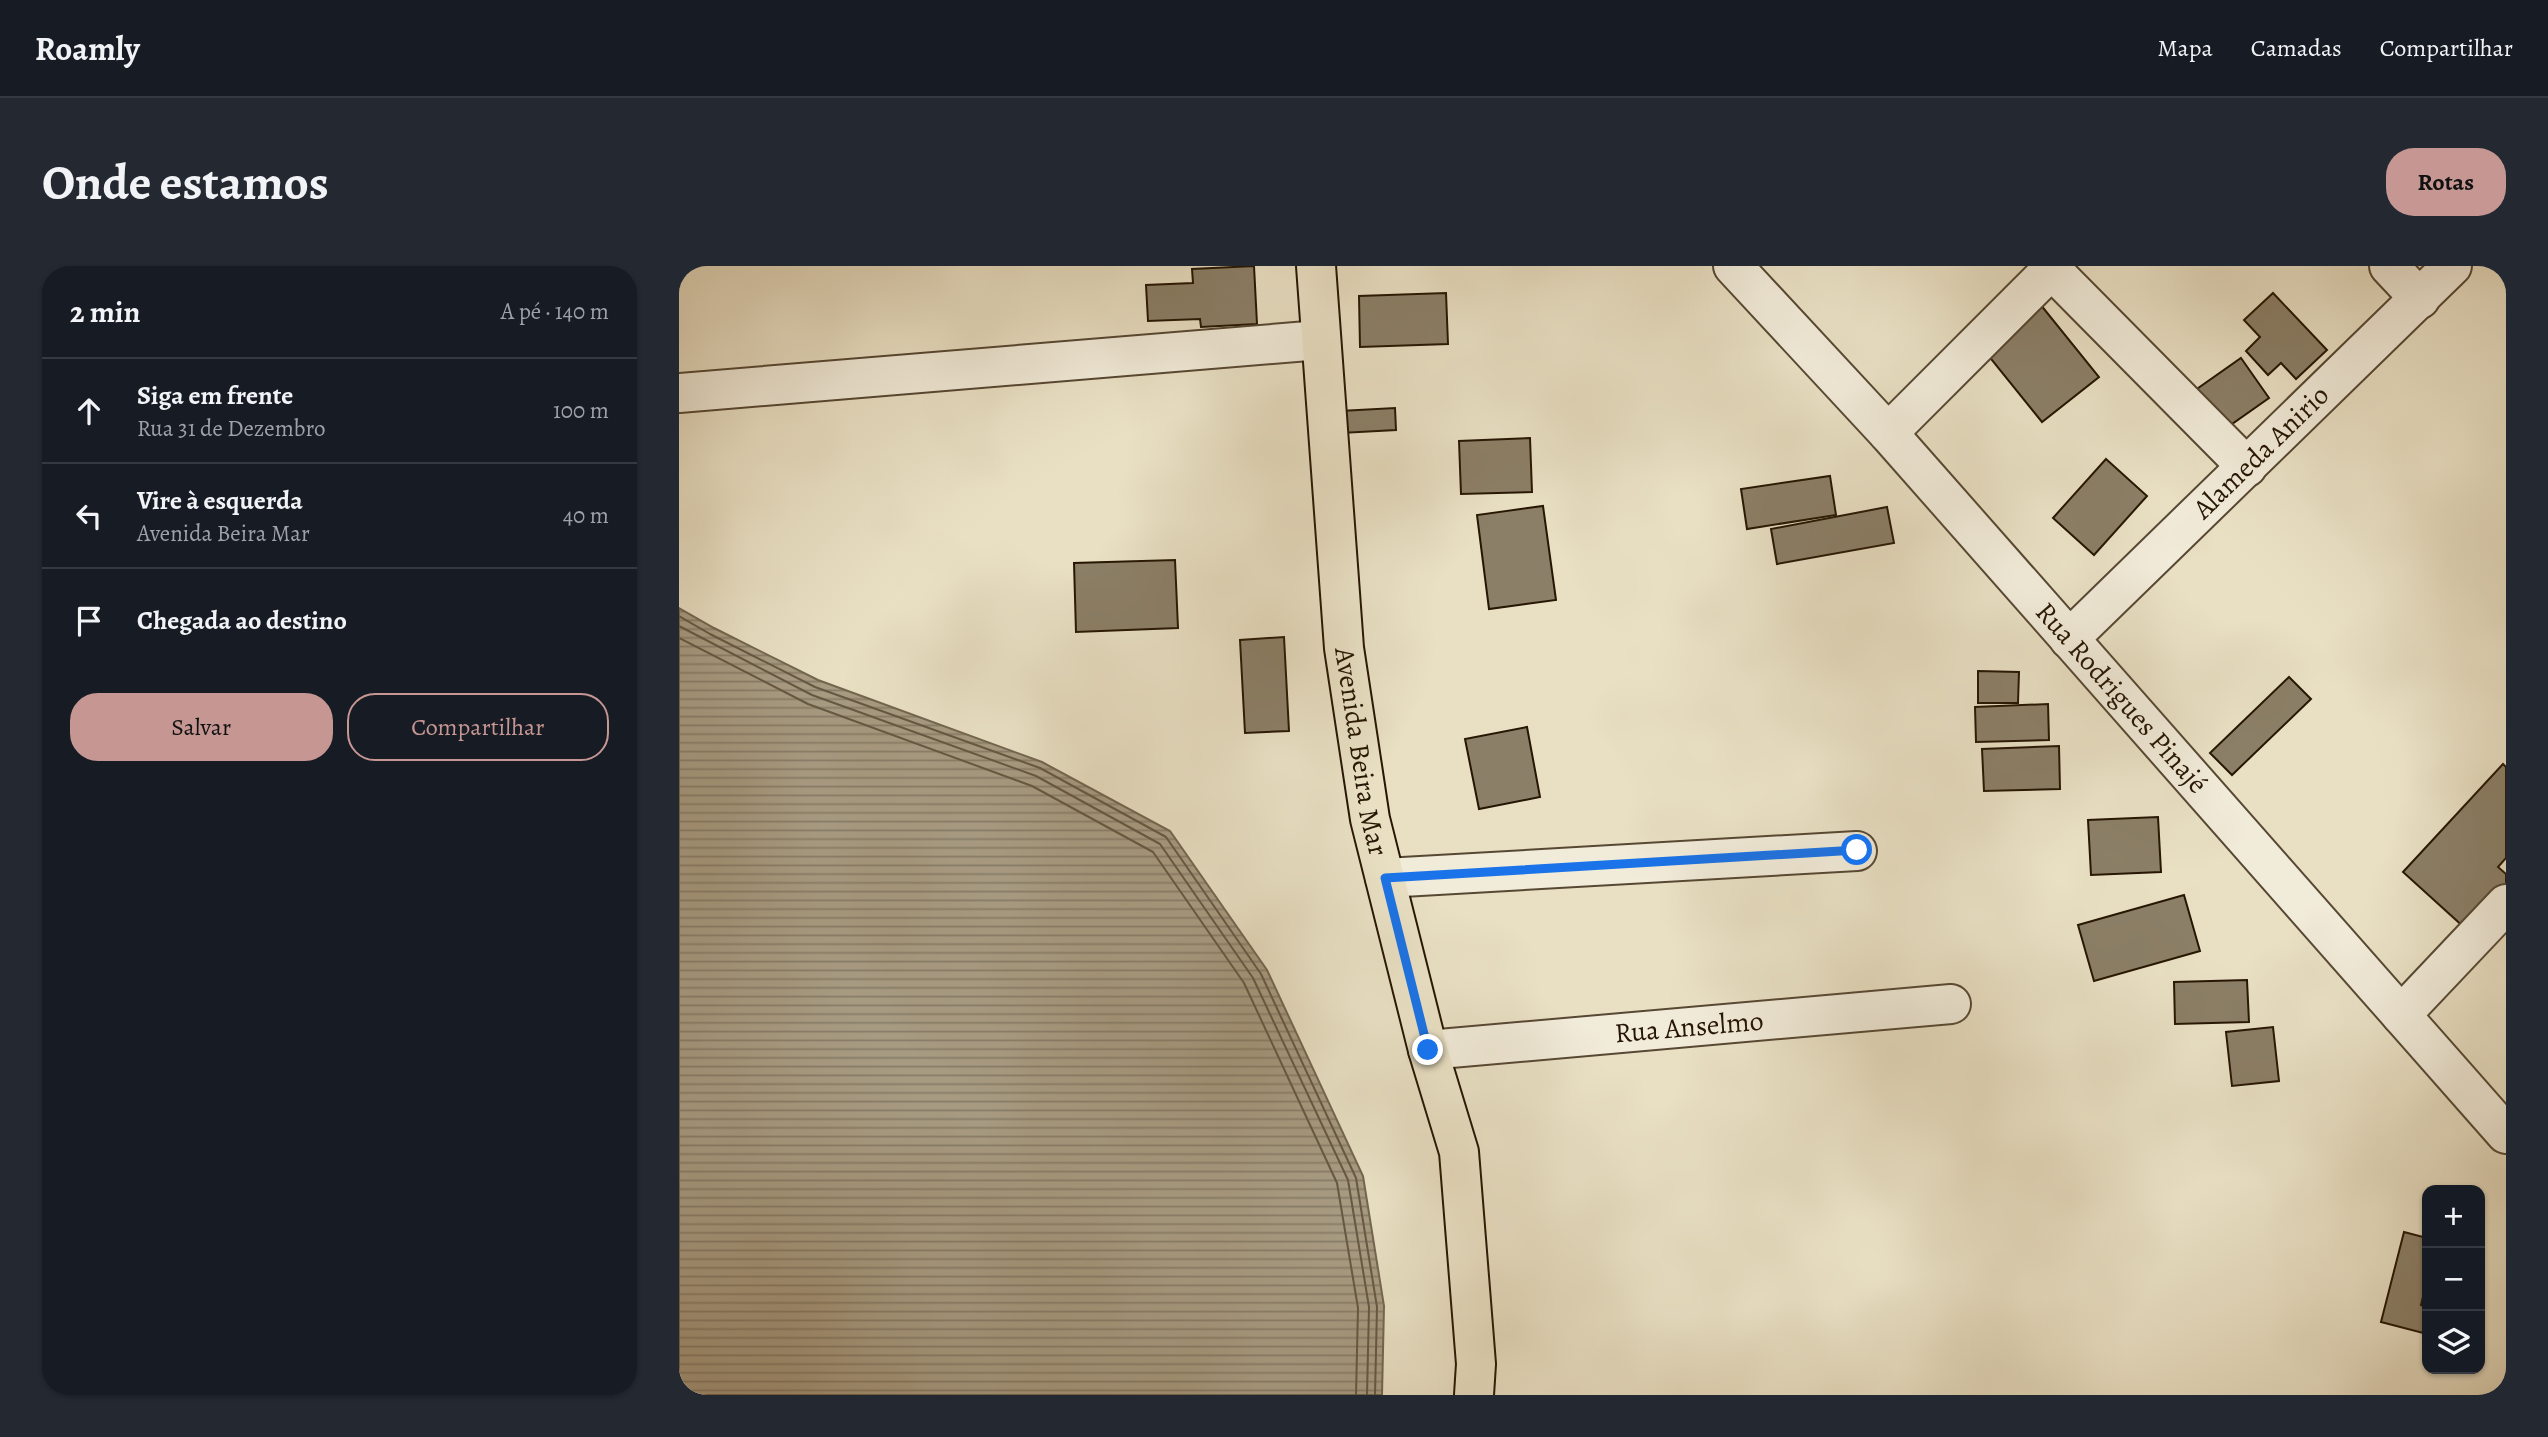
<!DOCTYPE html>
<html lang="pt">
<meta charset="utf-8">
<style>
:root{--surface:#171b24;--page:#242831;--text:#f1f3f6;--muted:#9ea1a6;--line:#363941;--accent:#c59692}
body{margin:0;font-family:Alegreya,serif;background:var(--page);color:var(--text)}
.controls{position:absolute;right:21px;bottom:21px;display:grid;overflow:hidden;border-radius:14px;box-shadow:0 2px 5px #0004}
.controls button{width:63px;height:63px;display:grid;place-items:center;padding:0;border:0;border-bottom:2px solid var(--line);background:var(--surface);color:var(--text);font:35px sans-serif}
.stop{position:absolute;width:21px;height:21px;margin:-16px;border:5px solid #1a73e8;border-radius:50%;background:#fff}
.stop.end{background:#1a73e8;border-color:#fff;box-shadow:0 2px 7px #0008}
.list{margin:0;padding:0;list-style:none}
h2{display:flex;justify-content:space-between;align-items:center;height:91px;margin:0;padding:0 28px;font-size:30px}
h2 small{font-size:23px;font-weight:400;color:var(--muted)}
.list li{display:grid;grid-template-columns:46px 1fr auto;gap:21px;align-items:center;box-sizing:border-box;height:105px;padding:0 28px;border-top:2px solid var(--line)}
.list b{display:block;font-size:26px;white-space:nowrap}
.list p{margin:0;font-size:23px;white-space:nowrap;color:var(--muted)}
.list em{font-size:23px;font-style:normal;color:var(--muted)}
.actions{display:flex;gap:14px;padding:21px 28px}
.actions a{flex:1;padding:16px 0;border:2px solid var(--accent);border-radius:28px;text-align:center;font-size:24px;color:var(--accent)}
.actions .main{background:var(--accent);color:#111}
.icon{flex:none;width:38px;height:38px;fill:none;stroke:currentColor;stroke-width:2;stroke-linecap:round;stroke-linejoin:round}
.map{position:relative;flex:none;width:1827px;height:1129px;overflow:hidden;border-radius:28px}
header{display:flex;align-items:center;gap:42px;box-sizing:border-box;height:98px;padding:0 35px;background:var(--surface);border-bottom:2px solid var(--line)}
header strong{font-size:33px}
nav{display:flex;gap:38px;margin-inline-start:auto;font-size:24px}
.intro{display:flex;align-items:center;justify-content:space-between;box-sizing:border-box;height:168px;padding:0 42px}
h1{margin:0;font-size:49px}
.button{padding:18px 32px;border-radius:28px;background:var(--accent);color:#111;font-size:24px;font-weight:700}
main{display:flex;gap:42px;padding:0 42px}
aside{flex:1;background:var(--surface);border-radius:28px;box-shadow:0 2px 5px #0004}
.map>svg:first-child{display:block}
</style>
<header>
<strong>Roamly</strong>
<nav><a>Mapa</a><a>Camadas</a><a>Compartilhar</a></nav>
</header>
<div class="intro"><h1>Onde estamos</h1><a class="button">Rotas</a></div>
<main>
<aside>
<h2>2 min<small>A pé · 140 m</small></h2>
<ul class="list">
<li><svg class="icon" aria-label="ahead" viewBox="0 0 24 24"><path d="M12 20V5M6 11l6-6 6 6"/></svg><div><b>Siga em frente</b><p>Rua 31 de Dezembro</p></div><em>100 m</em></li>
<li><svg class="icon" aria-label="left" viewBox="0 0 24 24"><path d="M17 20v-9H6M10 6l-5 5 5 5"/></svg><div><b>Vire à esquerda</b><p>Avenida Beira Mar</p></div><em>40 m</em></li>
<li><svg class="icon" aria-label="arrive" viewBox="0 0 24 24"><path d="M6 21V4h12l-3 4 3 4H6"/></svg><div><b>Chegada ao destino</b></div></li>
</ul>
<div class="actions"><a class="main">Salvar</a><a>Compartilhar</a></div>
</aside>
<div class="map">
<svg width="1827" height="1129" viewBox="0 0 1827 1129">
<defs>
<pattern id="water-rules" width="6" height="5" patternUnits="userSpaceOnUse" patternTransform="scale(1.75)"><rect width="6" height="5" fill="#a79b82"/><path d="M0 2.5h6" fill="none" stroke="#887d68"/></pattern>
</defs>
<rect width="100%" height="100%" fill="#e9e0c4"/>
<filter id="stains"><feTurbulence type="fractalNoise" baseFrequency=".00286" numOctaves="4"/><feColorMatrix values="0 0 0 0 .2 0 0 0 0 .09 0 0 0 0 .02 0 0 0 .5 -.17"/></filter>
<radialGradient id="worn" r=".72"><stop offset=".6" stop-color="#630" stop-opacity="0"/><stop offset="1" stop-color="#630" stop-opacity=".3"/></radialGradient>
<!-- water -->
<polygon fill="url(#water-rules)" stroke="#73664f" stroke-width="2" points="0,342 35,362 139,414 363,496 491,565 588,704 684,910 705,1040 703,1129 0,1129"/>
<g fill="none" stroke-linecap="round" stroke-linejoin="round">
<!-- shore -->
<g stroke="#665842" stroke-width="2">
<polyline points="0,350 31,368 136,421 361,502 487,571 582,708 677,912 698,1041 696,1129"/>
<polyline points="0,360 133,429 357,510 481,578 574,712 669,914 690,1041 688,1129"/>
<polyline points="0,372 129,438 353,520 474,586 565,717 658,917 679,1042 677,1129"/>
</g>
</g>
<!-- building -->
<g fill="#8b7f67" stroke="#261603" stroke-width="2">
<polygon points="575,0 578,58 522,61 521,53 469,55 467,19 514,17 513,3"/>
<polygon points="767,27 769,78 681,81 680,30"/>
<polygon points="1594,27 1648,84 1617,113 1602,97 1589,109 1567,85 1581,71 1565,54"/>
<polygon points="1361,38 1420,111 1363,156 1304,83"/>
<polygon points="1562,92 1590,132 1543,165 1515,125"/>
<polygon points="716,142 717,164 662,167 661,145"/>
<polygon points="851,172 853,226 782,228 780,175"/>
<polygon points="1427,193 1468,230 1415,289 1374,252"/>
<polygon points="1151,210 1157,249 1068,263 1062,223"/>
<polygon points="864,240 877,334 810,343 798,249"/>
<polygon points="1208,241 1215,277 1098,298 1092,263"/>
<polygon points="496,294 499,362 397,366 395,297"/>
<polygon points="605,371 610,465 566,467 561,374"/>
<polygon points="1299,405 1340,406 1339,437 1299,437"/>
<polygon points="1610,411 1632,433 1553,509 1531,487"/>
<polygon points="1369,438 1370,474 1297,476 1296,441"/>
<polygon points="848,461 861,531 800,543 786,473"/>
<polygon points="1380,480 1381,523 1305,525 1303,483"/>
<polygon points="1824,498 1827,501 1827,592 1819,601 1827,608 1827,620 1787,663 1724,606"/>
<polygon points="1479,551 1482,606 1412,609 1409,554"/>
<polygon points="1505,629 1521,685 1415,715 1399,659"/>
<polygon points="1568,714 1570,756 1496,758 1495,716"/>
<polygon points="1594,761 1600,815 1553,820 1547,766"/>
<polygon points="1725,966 1748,972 1748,1014 1742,1039 1748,1041 1748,1068 1702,1056"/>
</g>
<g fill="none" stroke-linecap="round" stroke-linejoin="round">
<defs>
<g id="minor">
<path id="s1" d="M1054,0l155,167 618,701"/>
<polyline points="1369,0 1568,201"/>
<polyline points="1710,0 1741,33"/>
<polyline points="0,127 641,74"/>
<polyline points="1209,167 1376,0"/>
<path id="s2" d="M1390,373l383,-373"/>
<polyline points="706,612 1178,585"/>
<polyline points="1722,749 1827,638"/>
<path id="s3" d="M749,784l523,-46"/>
</g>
<g id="major">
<path id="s4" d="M637,0l28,382 26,171 58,231 31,102 17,212 -2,31"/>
</g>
</defs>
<!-- minor casing -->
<use href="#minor" stroke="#574833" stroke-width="42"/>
<!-- major casing -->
<use href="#major" stroke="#261603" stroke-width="42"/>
<!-- minor -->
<use href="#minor" stroke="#f1ebd9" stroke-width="38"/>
<!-- major -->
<use href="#major" stroke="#e9e0c4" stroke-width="38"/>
</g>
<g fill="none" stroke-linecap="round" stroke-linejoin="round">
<!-- route -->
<polyline stroke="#1a73e8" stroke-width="9" points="749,784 706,612 1178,584"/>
</g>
<g text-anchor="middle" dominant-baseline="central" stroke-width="6" stroke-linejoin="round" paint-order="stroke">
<!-- street labels -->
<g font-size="28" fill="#261603" stroke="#f1ebd9">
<text stroke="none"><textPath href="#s2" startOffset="268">Alameda Anirio</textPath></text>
<text stroke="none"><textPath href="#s1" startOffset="581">Rua Rodrigues Pinajé</textPath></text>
<text stroke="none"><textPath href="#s4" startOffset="488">Avenida Beira Mar</textPath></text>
<text stroke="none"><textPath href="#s3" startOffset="262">Rua Anselmo</textPath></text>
</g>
</g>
<rect width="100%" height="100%" filter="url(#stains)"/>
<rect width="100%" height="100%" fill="url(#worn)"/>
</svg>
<div class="controls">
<button>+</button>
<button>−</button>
<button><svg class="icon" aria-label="layers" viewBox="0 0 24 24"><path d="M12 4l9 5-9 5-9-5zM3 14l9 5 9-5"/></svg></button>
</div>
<div class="stop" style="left:1178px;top:584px"></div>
<div class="stop end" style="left:749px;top:784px"></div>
</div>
</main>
